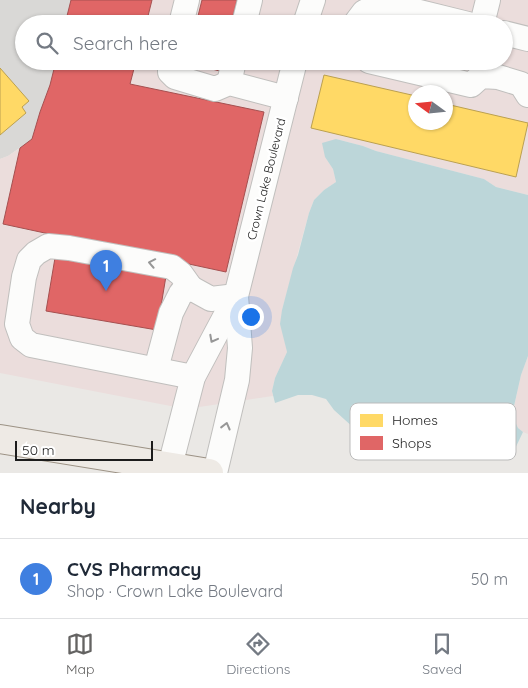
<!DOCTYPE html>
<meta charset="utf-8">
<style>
:root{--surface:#fff;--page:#f2f2f3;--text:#1f2937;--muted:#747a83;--line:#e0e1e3;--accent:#646362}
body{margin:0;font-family:Quicksand,sans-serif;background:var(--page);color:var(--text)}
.compass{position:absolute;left:408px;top:85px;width:45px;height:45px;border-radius:50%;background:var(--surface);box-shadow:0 1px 4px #0004;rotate:285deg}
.scale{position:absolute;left:15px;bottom:12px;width:138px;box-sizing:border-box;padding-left:5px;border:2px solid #1c1c1c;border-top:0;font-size:14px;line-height:18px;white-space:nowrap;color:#1c1c1c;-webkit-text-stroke:4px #fff;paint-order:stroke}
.you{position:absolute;left:250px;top:316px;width:18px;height:18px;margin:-12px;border:4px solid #fff;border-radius:50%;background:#1a73e8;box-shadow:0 0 0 8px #1a73e833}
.badge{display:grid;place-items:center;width:32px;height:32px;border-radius:50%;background:var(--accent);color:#fff;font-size:16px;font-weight:700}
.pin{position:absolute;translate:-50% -41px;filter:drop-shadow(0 1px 2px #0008)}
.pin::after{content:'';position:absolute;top:26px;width:18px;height:15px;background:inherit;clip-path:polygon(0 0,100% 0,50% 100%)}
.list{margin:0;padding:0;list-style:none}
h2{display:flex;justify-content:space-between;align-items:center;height:65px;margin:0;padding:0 20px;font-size:21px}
h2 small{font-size:16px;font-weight:400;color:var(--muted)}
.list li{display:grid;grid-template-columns:32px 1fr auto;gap:15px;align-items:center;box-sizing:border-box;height:80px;padding:0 20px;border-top:1px solid var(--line)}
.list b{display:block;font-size:19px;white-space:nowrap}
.list p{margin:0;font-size:16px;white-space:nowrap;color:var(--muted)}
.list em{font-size:16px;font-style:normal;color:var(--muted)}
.icon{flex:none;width:28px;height:28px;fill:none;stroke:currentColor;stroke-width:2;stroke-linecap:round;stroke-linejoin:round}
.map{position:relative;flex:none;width:528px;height:473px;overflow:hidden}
.search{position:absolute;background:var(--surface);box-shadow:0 1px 4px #0004;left:15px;right:15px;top:15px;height:55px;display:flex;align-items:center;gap:12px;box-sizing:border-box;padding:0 18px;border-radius:28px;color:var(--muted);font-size:19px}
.sheet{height:145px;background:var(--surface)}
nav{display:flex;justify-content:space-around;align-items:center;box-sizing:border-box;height:70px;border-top:1px solid var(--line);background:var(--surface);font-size:14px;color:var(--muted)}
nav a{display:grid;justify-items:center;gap:2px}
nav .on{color:var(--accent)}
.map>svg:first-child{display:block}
</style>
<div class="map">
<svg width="528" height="473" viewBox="0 0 528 473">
<rect width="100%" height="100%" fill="#eae8e5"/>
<!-- residential -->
<polygon fill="#d9d8d6" points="0,0 71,0 65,24 24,24 24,61 56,61 50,85 40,112 32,139 8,156 0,159"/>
<!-- commercial -->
<g fill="#ebdddc" fill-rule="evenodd">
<path d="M152,0h376v195l-32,-8 -12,-8 -108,-28 -13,-5 -27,-7 -11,18 8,12 3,13 -12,8 -10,10 -5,13 -27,97 2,28 3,14 -12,26 -3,13 1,5 -87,13 -186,-36v-214l8,-3 12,-8 -17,77 222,46 -95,-187 6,-23h368v-37h-358zM416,92h30v30h-30z"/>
<polygon points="528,356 528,434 523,432 518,428 512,416 521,375"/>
</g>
<!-- water -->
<polygon fill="#bcd6d9" points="336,139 363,146 376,151 484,179 496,187 528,195 528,356 521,375 512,415 518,428 523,432 512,455 494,449 479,450 466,447 423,445 409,443 355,429 334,410 326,399 312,395 298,395 275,403 272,391 275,378 287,352 280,324 282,310 293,268 298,255 309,213 314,200 324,190 336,182 333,169 325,157 322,143"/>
<!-- homes -->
<g fill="#ffd966" stroke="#bba050">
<polygon points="0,68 29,101 22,107 26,113 0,135"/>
<polygon points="324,75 416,96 416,122 446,122 446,104 528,123 516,177 311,128"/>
</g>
<!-- shops -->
<g fill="#e06666" stroke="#a55050">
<polygon points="71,0 152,0 146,24 65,24"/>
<polygon points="202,0 237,0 231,24 196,24"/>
<polygon points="56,61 136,61 130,84 264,112 226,272 3,224 20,148 32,139 40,112 50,85"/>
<polygon points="187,61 222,61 220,71 187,63"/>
<polygon points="56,252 167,270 157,330 46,311"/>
</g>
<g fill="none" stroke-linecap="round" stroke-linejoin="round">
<defs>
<g id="minor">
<polyline points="181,24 187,0"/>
<polyline points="244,24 250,0"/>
<polyline points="305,24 313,0"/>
<polyline points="355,24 364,12 383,3 468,24"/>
<polyline points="482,24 488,0"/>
<polyline points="504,33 528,39"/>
<polyline points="171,61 170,67 170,72 175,77 215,89 229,83 286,98"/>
<polyline points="369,61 471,85 481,76 498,77 521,84 528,95"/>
<polyline points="229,83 234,61"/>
<polyline points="191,288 181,274 172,267 69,248 48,246 36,253 29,260 24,277 17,324 22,338 31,345 193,377"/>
<polyline points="156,369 171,313 181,293 191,288 211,299 236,296"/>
<polyline points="170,466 193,377 236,296 295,61"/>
<polyline points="215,473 237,380 240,348 236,296"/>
</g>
<polyline id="major" points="0,439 209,473"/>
</defs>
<!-- minor casing -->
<use href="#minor" stroke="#c0bfbd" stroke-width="26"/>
<!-- major casing -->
<use href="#major" stroke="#9c9285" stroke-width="30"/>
<!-- minor -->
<use href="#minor" stroke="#fcfcfb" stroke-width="24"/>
<!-- major -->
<use href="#major" stroke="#eeeae5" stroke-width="28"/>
</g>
<!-- one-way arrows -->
<defs><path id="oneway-chevron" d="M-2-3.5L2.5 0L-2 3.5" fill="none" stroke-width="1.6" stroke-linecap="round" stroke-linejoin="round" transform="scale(1.25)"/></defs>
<g stroke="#979797">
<use href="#oneway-chevron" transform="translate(152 263) rotate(-169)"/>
<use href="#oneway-chevron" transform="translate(213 339) rotate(118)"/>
<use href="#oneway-chevron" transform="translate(226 426) rotate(-76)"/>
</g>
<g text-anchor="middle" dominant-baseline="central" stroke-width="5" stroke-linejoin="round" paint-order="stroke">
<!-- street labels -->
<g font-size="12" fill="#1c1c1c" stroke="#fff">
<text transform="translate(266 179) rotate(-76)">Crown Lake Boulevard</text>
</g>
</g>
<!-- legend -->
<rect x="350" y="403" width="166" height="57" rx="8" fill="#fff" stroke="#bbb" stroke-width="1"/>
<rect x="360" y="414" width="23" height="13" fill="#ffd966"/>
<rect x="360" y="436" width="23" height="14" fill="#e06666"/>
<g font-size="14" fill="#1c1c1c">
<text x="392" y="425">Homes</text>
<text x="392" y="448">Shops</text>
</g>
</svg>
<svg class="compass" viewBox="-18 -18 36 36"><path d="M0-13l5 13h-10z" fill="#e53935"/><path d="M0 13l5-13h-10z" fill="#747a83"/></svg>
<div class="scale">50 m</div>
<div class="you"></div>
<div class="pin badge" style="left:106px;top:291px;background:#3f7fe0">1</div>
<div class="search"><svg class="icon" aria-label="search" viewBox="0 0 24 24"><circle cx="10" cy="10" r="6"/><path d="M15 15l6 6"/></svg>Search here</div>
</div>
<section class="sheet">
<h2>Nearby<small></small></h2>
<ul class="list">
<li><span class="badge" style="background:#3f7fe0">1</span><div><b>CVS Pharmacy</b><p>Shop · Crown Lake Boulevard</p></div><em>50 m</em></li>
</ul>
</section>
<nav>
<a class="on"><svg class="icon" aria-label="map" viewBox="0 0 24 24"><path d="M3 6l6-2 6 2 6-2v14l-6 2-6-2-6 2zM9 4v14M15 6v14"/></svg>Map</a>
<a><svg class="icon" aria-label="directions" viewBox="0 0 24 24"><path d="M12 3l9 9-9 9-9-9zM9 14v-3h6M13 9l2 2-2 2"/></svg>Directions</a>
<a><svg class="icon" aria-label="saved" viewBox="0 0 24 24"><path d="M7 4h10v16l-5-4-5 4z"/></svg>Saved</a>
</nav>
